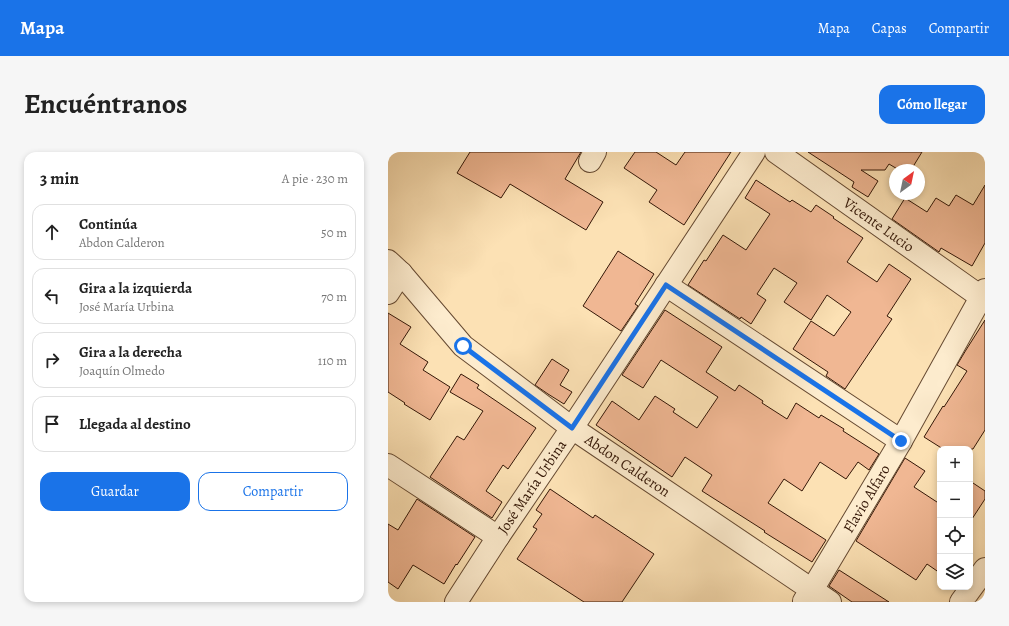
<!DOCTYPE html>
<html lang="es">
<meta charset="utf-8">
<style>
:root{--surface:#fff;--page:#f6f6f6;--text:#222;--muted:#767676;--line:#e0e0e0;--accent:#1a73e8}
body{margin:0;font-family:Alegreya,serif;background:var(--page);color:var(--text)}
.controls{position:absolute;right:12px;bottom:12px;display:grid;overflow:hidden;border-radius:8px;box-shadow:0 2px 6px #0003}
.controls button{width:36px;height:36px;display:grid;place-items:center;padding:0;border:0;border-bottom:1px solid var(--line);background:var(--surface);color:var(--text);font:20px sans-serif}
.compass{position:absolute;left:501px;top:12px;width:36px;height:36px;border-radius:50%;background:var(--surface);box-shadow:0 2px 6px #0003;rotate:33deg}
.stop{position:absolute;width:12px;height:12px;margin:-9px;border:3px solid #1a73e8;border-radius:50%;background:#fff}
.stop.end{background:#1a73e8;border-color:#fff;box-shadow:0 1px 4px #0008}
.list{margin:0;padding:0;list-style:none}
h2{display:flex;justify-content:space-between;align-items:center;height:52px;margin:0;padding:0 16px;font-size:17px}
h2 small{font-size:13px;font-weight:400;color:var(--muted)}
.list li{display:grid;grid-template-columns:26px 1fr auto;gap:12px;align-items:center;box-sizing:border-box;height:56px;margin:0 8px 8px;padding:0 8px;border:1px solid var(--line);border-radius:12px}
.list b{display:block;font-size:15px;white-space:nowrap}
.list p{margin:0;font-size:13px;white-space:nowrap;color:var(--muted)}
.list em{font-size:13px;font-style:normal;color:var(--muted)}
.actions{display:flex;gap:8px;padding:12px 16px}
.actions a{flex:1;padding:9px 0;border:1px solid var(--accent);border-radius:12px;text-align:center;font-size:14px;color:var(--accent)}
.actions .main{background:var(--accent);color:#fff}
.icon{flex:none;width:22px;height:22px;fill:none;stroke:currentColor;stroke-width:2;stroke-linecap:round;stroke-linejoin:round}
.map{position:relative;flex:none;width:597px;height:450px;overflow:hidden;border-radius:12px}
header{display:flex;align-items:center;gap:24px;box-sizing:border-box;height:56px;padding:0 20px;background:var(--accent);color:#fff}
header strong{font-size:19px}
nav{display:flex;gap:22px;margin-inline-start:auto;font-size:14px}
.intro{display:flex;align-items:center;justify-content:space-between;box-sizing:border-box;height:96px;padding:0 24px}
h1{margin:0;font-size:28px}
.button{padding:10px 18px;border-radius:12px;background:var(--accent);color:#fff;font-size:14px;font-weight:700}
main{display:flex;gap:24px;padding:0 24px}
aside{flex:1;background:var(--surface);border-radius:12px;box-shadow:0 2px 6px #0003}
.map>svg:first-child{display:block}
</style>
<header>
<strong>Mapa</strong>
<nav><a>Mapa</a><a>Capas</a><a>Compartir</a></nav>
</header>
<div class="intro"><h1>Encuéntranos</h1><a class="button">Cómo llegar</a></div>
<main>
<aside>
<h2>3 min<small>A pie · 230 m</small></h2>
<ul class="list">
<li><svg class="icon" aria-label="ahead" viewBox="0 0 24 24"><path d="M12 20V5M6 11l6-6 6 6"/></svg><div><b>Continúa</b><p>Abdon Calderon</p></div><em>50 m</em></li>
<li><svg class="icon" aria-label="left" viewBox="0 0 24 24"><path d="M17 20v-9H6M10 6l-5 5 5 5"/></svg><div><b>Gira a la izquierda</b><p>José María Urbina</p></div><em>70 m</em></li>
<li><svg class="icon" aria-label="right" viewBox="0 0 24 24"><path d="M7 20v-9h11M14 6l5 5-5 5"/></svg><div><b>Gira a la derecha</b><p>Joaquín Olmedo</p></div><em>110 m</em></li>
<li><svg class="icon" aria-label="arrive" viewBox="0 0 24 24"><path d="M6 21V4h12l-3 4 3 4H6"/></svg><div><b>Llegada al destino</b></div></li>
</ul>
<div class="actions"><a class="main">Guardar</a><a>Compartir</a></div>
</aside>
<div class="map">
<svg width="597" height="450" viewBox="0 0 597 450">
<rect width="100%" height="100%" fill="#fce1b4"/>
<filter id="stains"><feTurbulence type="fractalNoise" baseFrequency=".005" numOctaves="4"/><feColorMatrix values="0 0 0 0 .2 0 0 0 0 .09 0 0 0 0 .02 0 0 0 .5 -.17"/></filter>
<radialGradient id="worn" r=".72"><stop offset=".6" stop-color="#630" stop-opacity="0"/><stop offset="1" stop-color="#630" stop-opacity=".3"/></radialGradient>
<!-- building -->
<g fill="#f0b793" stroke="#341707">
<polygon points="82,0 193,0 177,27 215,50 198,78 122,32 113,46 69,21"/>
<polygon points="247,0 268,0 288,13 297,0 343,0 296,73 261,50 269,38 236,16"/>
<polygon points="420,0 534,0 523,18 511,18 501,12 497,18 473,18 490,29 480,45 464,35 466,30"/>
<polygon points="368,28 402,50 404,48 423,60 428,53 446,65 445,66 475,86 459,110 489,130 501,112 523,127 499,164 504,167 457,237 438,224 440,220 405,197 423,169 446,184 463,160 439,143 423,168 396,150 409,131 386,116 369,142 378,148 363,172 353,165 352,167 300,133 316,108 318,109 335,83 358,98 382,62 357,46"/>
<polygon points="597,33 597,91 584,114 553,96 551,100 504,67 517,46 539,60 548,46 561,54 568,43 585,53"/>
<polygon points="230,99 266,122 247,152 250,154 233,179 195,154"/>
<polygon points="277,158 334,195 318,220 347,239 351,233 375,249 374,251 399,267 408,251 431,266 433,263 456,277 455,279 491,302 481,318 470,310 458,327 432,310 414,339 396,327 380,351 438,388 424,410 376,380 377,379 314,339 324,323 297,305 284,325 208,273 224,249 251,268 267,244 287,257 285,260 309,276 330,245 273,208 255,236 234,223"/>
<polygon points="0,161 23,175 12,192 40,210 35,218 62,235 42,268 16,252 17,251 0,240"/>
<polygon points="597,168 597,278 585,297 555,297 536,285 555,254 556,255 579,219 569,213 578,198"/>
<polygon points="164,207 181,218 172,233 184,240 176,252 160,242 147,233"/>
<polygon points="73,222 91,233 89,236 148,276 120,317 115,313 98,339 114,350 104,366 42,325 69,284 76,288 95,259 62,240"/>
<polygon points="517,306 537,319 526,335 552,352 552,421 539,412 528,428 468,389"/>
<polygon points="582,329 597,339 597,347 582,370"/>
<polygon points="162,337 205,366 207,363 266,402 234,450 196,450 129,407 149,377 145,375 154,362 148,358"/>
<polygon points="29,347 87,385 69,413 68,412 56,432 25,413 10,437 0,430 0,372 10,378"/>
<polygon points="451,418 501,450 464,450 441,434"/>
</g>
<g fill="none" stroke-linecap="round" stroke-linejoin="round">
<defs>
<g id="minor">
<path id="s1" d="M388,0l205,145"/>
<polyline points="202,9 207,0"/>
<path id="s2" d="M0,109l13,12 62,73 109,82 258,174"/>
<polyline points="278,133 513,289"/>
<polyline points="0,141 13,121"/>
<polyline points="0,313 110,385"/>
<path id="s3" d="M416,449l8,-11 89,-149 84,-151"/>
<path id="s4" d="M68,450l42,-65 74,-109 182,-276"/>
<polyline points="573,450 597,417"/>
</g>
</defs>
<!-- minor casing -->
<use href="#minor" stroke="#664a32" stroke-width="24"/>
<!-- minor -->
<use href="#minor" stroke="#fdecce" stroke-width="22"/>
</g>
<g fill="none" stroke-linecap="round" stroke-linejoin="round">
<!-- route -->
<polyline stroke="#1a73e8" stroke-width="5" points="75,194 184,276 278,133 513,289"/>
</g>
<g text-anchor="middle" dominant-baseline="central" stroke-width="3" stroke-linejoin="round" paint-order="stroke">
<!-- street labels -->
<g font-size="15" fill="#341707" stroke="#fdecce">
<text stroke="none"><textPath href="#s1" startOffset="126">Vicente Lucio</textPath></text>
<text stroke="none"><textPath href="#s2" startOffset="317">Abdon Calderon</textPath></text>
<text stroke="none"><textPath href="#s4" startOffset="138">José María Urbina</textPath></text>
<text stroke="none"><textPath href="#s3" startOffset="120">Flavio Alfaro</textPath></text>
</g>
</g>
<rect width="100%" height="100%" filter="url(#stains)"/>
<rect width="100%" height="100%" fill="url(#worn)"/>
</svg>
<div class="controls">
<button>+</button>
<button>−</button>
<button><svg class="icon" aria-label="locate" viewBox="0 0 24 24"><circle cx="12" cy="12" r="6"/><path d="M12 2v4M12 18v4M2 12h4M18 12h4"/></svg></button>
<button><svg class="icon" aria-label="layers" viewBox="0 0 24 24"><path d="M12 4l9 5-9 5-9-5zM3 14l9 5 9-5"/></svg></button>
</div>
<svg class="compass" viewBox="-18 -18 36 36"><path d="M0-13l5 13h-10z" fill="#e53935"/><path d="M0 13l5-13h-10z" fill="#767676"/></svg>
<div class="stop" style="left:75px;top:194px"></div>
<div class="stop end" style="left:513px;top:289px"></div>
</div>
</main>
